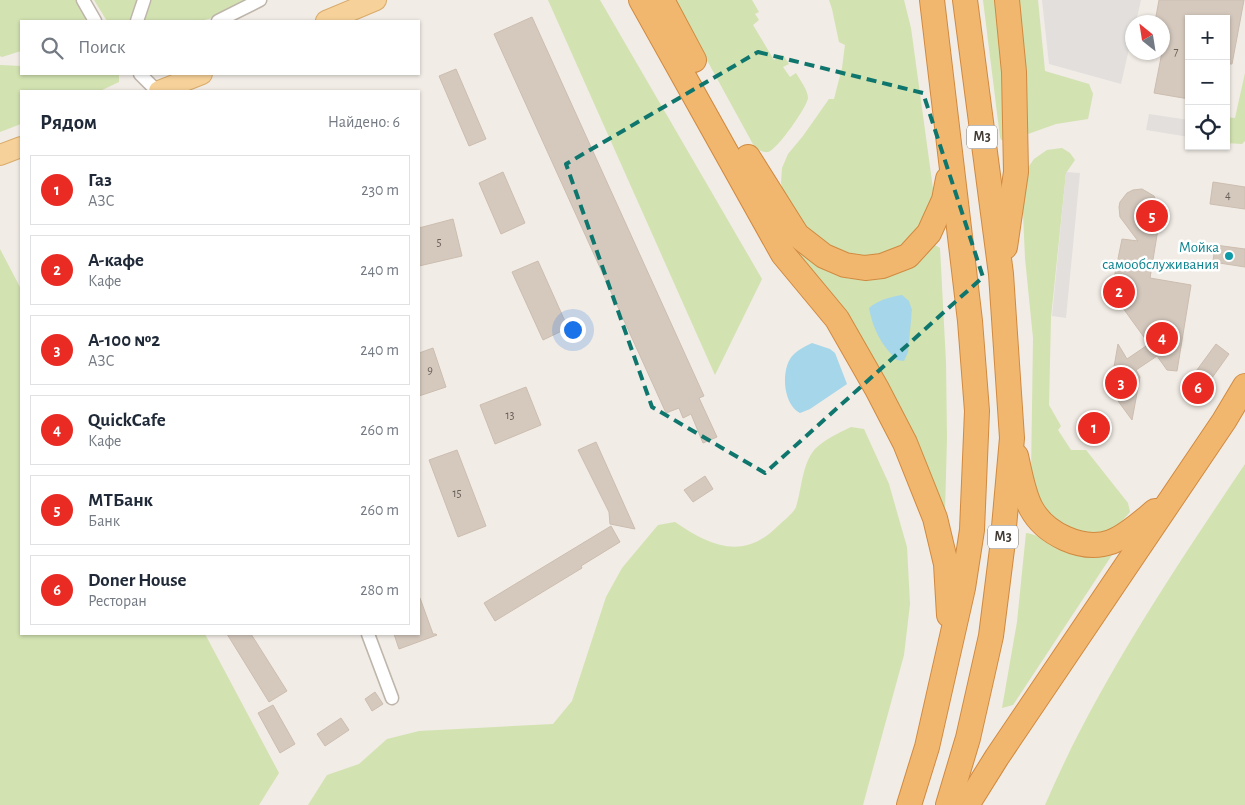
<!DOCTYPE html>
<html lang="ru">
<meta charset="utf-8">
<style>
:root{--surface:#fff;--page:#f6f6f7;--text:#1f2937;--muted:#747a83;--line:#e0e1e3;--accent:#e92b24}
body{margin:0;font-family:"Alegreya Sans",sans-serif;background:var(--page);color:var(--text)}
.controls{position:absolute;right:15px;top:15px;display:grid;overflow:hidden;border-radius:0px;box-shadow:0 1px 4px #0004}
.controls button{width:45px;height:45px;display:grid;place-items:center;padding:0;border:0;border-bottom:1px solid var(--line);background:var(--surface);color:var(--text);font:25px sans-serif}
.compass{position:absolute;left:1125px;top:15px;width:45px;height:45px;border-radius:50%;background:var(--surface);box-shadow:0 1px 4px #0004;rotate:330deg}
.you{position:absolute;left:572px;top:329px;width:18px;height:18px;margin:-12px;border:4px solid #fff;border-radius:50%;background:#1a73e8;box-shadow:0 0 0 8px #1a73e833}
.badge{display:grid;place-items:center;width:32px;height:32px;border-radius:50%;background:var(--accent);color:#fff;font-size:16px;font-weight:700}
.pin{position:absolute;translate:-50% -50%;border:2px solid #fff;box-shadow:0 1px 5px #0006}
.list{margin:0;padding:0;list-style:none}
h2{display:flex;justify-content:space-between;align-items:center;height:65px;margin:0;padding:0 20px;font-size:21px}
h2 small{font-size:16px;font-weight:400;color:var(--muted)}
.list li{display:grid;grid-template-columns:32px 1fr auto;gap:15px;align-items:center;box-sizing:border-box;height:70px;margin:0 10px 10px;padding:0 10px;border:1px solid var(--line);border-radius:0px}
.list b{display:block;font-size:19px;white-space:nowrap}
.list p{margin:0;font-size:16px;white-space:nowrap;color:var(--muted)}
.list em{font-size:16px;font-style:normal;color:var(--muted)}
.icon{flex:none;width:28px;height:28px;fill:none;stroke:currentColor;stroke-width:2;stroke-linecap:round;stroke-linejoin:round}
.map{position:relative;flex:none;width:1245px;height:805px;overflow:hidden}
.search{position:absolute;background:var(--surface);box-shadow:0 1px 4px #0004;left:20px;top:20px;width:400px;height:55px;display:flex;align-items:center;gap:12px;box-sizing:border-box;padding:0 18px;border-radius:0px;color:var(--muted);font-size:19px}
.panel{position:absolute;background:var(--surface);box-shadow:0 1px 4px #0004;left:20px;top:90px;width:400px;height:545px;border-radius:0px}
.map>svg:first-child{display:block}
</style>
<div class="map">
<svg width="1245" height="805" viewBox="0 0 1245 805">
<rect width="100%" height="100%" fill="#f1ece5"/>
<!-- green -->
<g fill="#d2e2b0" fill-rule="evenodd">
<polygon points="0,0 77,0 86,19 82,21 21,21 21,51 2,57 0,56"/>
<polygon points="94,0 251,0 221,16 200,21 107,21"/>
<polygon points="548,0 600,0 762,279 715,375"/>
<path d="M674,0h78l7,12 -4,2 4,6 -6,5 21,35 9,-5 6,9 -6,3 7,10 6,-4c4,7 12,17 12,25 -1,9 -31,52 -40,54 -6,1 -10,-3 -14,-6z"/>
<polygon points="829,0 904,0 911,28 934,196 924,226 898,251 857,260 807,233 784,196 781,183 782,168 788,154 803,136 829,99 834,99 842,68 845,45 839,42 832,9"/>
<polygon points="983,0 998,0 1001,22 1004,140 1001,140 1000,137"/>
<polygon points="1019,0 1038,0 1045,71 1089,84 1093,94 1088,119 1056,124 1028,134 1022,124 1026,72"/>
<polygon points="0,65 21,66 21,74 119,74 119,82 100,91 21,91 21,124 0,132"/>
<polygon points="1245,73 1245,141 1242,144 1226,143 1228,127 1226,127 1226,117 1235,118"/>
<polygon points="1062,148 1070,153 1075,160 1066,173 1051,317 1049,405 1061,426 1058,430 1071,450 1086,450 1128,503 1130,512 1122,521 1111,529 1099,534 1085,534 1071,529 1045,514 1031,477 1033,338 1025,258 1022,191 1025,172 1034,159 1047,150"/>
<path d="M783,234c22,28 55,52 93,44 11,-2 46,-27 57,-34l7,4 6,115 1,75 -2,73 -155,-260zM874,304l38,6 -3,17z"/>
<polygon points="0,249 21,289 21,634 205,634 279,773 259,805 0,805"/>
<path d="M851,427l13,2 25,55 18,63 3,57 -6,51 -41,150h-555l19,-30 32,-11 28,-25 32,-8 134,-7 19,-23 34,-104 16,-29 36,-43 17,-3c35,24 68,39 103,4 5,-5 15,-12 18,-19 6,-19 6,-43 19,-58 10,-10 24,-16 36,-22z"/>
<path d="M1245,464v341h-200c52,-121 127,-232 200,-341z"/>
<path d="M1026,533c13,1 17,9 28,14 18,10 38,9 58,8l-99,150 -11,3 15,-86z"/>
</g>
<!-- parking -->
<g fill="#e2dfdd">
<polygon points="1042,0 1141,0 1136,22 1132,22 1132,36 1121,84 1049,64"/>
<polygon points="1149,114 1189,120 1189,137 1146,130"/>
<polygon points="1066,172 1080,173 1066,318 1052,316"/>
</g>
<!-- water -->
<g fill="#a5d6ea">
<path d="M902,295l7,6 3,9 -4,42 -4,9 -7,-1c-16,-15 -24,-31 -28,-52 9,-8 21,-11 33,-13z"/>
<path d="M812,343l18,6 5,4 12,31 -37,25 -10,4c-16,-8 -19,-39 -10,-54 5,-8 14,-12 22,-16z"/>
</g>
<!-- building -->
<g fill="#d5c9be" stroke="#ccbdaf">
<polygon points="1159,0 1244,0 1232,64 1226,64 1226,19 1189,19 1189,99 1154,93 1167,27 1162,27 1162,22 1155,22"/>
<polygon points="532,17 704,396 699,398 717,437 703,443 691,414 683,418 679,408 666,413 494,34"/>
<polygon points="456,69 486,139 469,146 439,76"/>
<polygon points="503,172 525,223 501,234 479,183"/>
<polygon points="1213,182 1245,187 1245,209 1210,204"/>
<polygon points="1142,189 1154,196 1159,207 1155,224 1158,229 1150,278 1191,285 1177,371 1167,370 1157,356 1136,370 1140,377 1132,420 1110,390 1118,344 1127,359 1149,344 1120,304 1109,303 1122,239 1138,241 1120,217 1119,207 1120,202 1127,193 1133,190"/>
<polygon points="453,219 462,256 419,266 419,228"/>
<polygon points="1215,245 1245,249 1245,267 1213,262"/>
<polygon points="538,261 568,328 543,340 512,272"/>
<polygon points="1216,344 1229,354 1209,382 1211,383 1198,401 1186,392 1198,375 1194,374"/>
<polygon points="433,348 446,387 419,396 419,353"/>
<polygon points="526,387 541,425 495,444 480,405"/>
<polygon points="596,442 635,529 610,524 609,512 578,450"/>
<polygon points="457,450 486,526 458,537 429,460"/>
<polygon points="705,476 713,489 693,502 684,490"/>
<polygon points="611,526 620,542 581,566 582,568 495,621 484,603"/>
<polygon points="419,598 420,598 433,634 436,634 437,635 399,649 394,634 419,634"/>
<polygon points="227,634 251,634 287,691 269,702"/>
<polygon points="375,692 383,704 372,711 365,699"/>
<polygon points="273,705 295,744 280,753 258,713"/>
<polygon points="341,718 349,730 325,746 317,734"/>
</g>
<g fill="none" stroke-linecap="round" stroke-linejoin="round">
<defs>
<g id="street">
<polyline points="83,0 95,21"/>
<polyline points="137,21 144,0"/>
<polyline points="218,21 260,0"/>
<polyline points="140,74 157,91"/>
<polyline points="368,634 392,698"/>
</g>
<g id="primary">
<polyline points="326,21 376,0"/>
<polyline points="159,91 202,74"/>
<polyline points="0,155 21,147"/>
</g>
<g id="highway">
<polyline points="641,0 783,254 837,319 877,389 905,443 935,518 946,564 949,615"/>
<polyline points="662,0 694,60"/>
<polyline points="748,157 797,235 824,256 845,265 865,268 882,266 908,256 929,233 944,200 948,179"/>
<polyline points="1005,247 1016,172 1014,72 1007,0"/>
<path d="M1016,456c4,17 7,37 15,52 14,26 51,44 80,34 16,-6 32,-21 44,-31"/>
<polyline points="909,805 927,747 963,588 972,530 977,411 970,321 932,0"/>
<polyline points="948,805 968,738 991,636 1002,549 1012,438 1001,274 965,0"/>
<polyline points="967,805 997,757 1224,421 1245,386"/>
</g>
</defs>
<!-- street casing -->
<use href="#street" stroke="#beb5ab" stroke-width="15"/>
<!-- primary casing -->
<use href="#primary" stroke="#d9ab6a" stroke-width="22"/>
<!-- highway casing -->
<use href="#highway" stroke="#d08a40" stroke-width="26"/>
<!-- street -->
<use href="#street" stroke="#fff" stroke-width="12"/>
<!-- primary -->
<use href="#primary" stroke="#f6d199" stroke-width="20"/>
<!-- highway -->
<use href="#highway" stroke="#f2b76f" stroke-width="24"/>
</g>
<!-- marked area -->
<path fill="none" stroke="#0f766e" stroke-width="4" stroke-dasharray="10 6" stroke-linejoin="round" d="M758,52l165,41 60,184 -218,196 -113,-66 -86,-243z"/>
<!-- markers -->
<circle fill="#0f9aa8" stroke="#fff" stroke-width="2" cx="1229" cy="256" r="5"/>
<g text-anchor="middle" dominant-baseline="central" stroke-width="5" stroke-linejoin="round" paint-order="stroke">
<!-- number labels -->
<g font-size="12" fill="#685f57">
<text x="1176" y="51">7</text>
<text x="1228" y="195">4</text>
<text x="439" y="242">5</text>
<text x="430" y="370">9</text>
<text x="510" y="415">13</text>
<text x="457" y="493">15</text>
</g>
<!-- shield labels -->
<g fill="#fff" stroke="#7b7672" stroke-width="1">
<rect x="967" y="125.5" width="30" height="23" rx="4"/>
<rect x="988" y="525.5" width="30" height="23" rx="4"/>
</g>
<g font-size="14" font-weight="bold" fill="#433c35">
<text x="982" y="137">М3</text>
<text x="1003" y="537">М3</text>
</g>
<!-- culture labels -->
<g font-size="15" fill="#0d838f" stroke="#fff" text-anchor="end">
<text x="1219" y="247">Мойка<tspan x="1219" dy="17">самообслуживания</tspan></text>
</g>
</g>
</svg>
<div class="controls">
<button>+</button>
<button>−</button>
<button><svg class="icon" aria-label="locate" viewBox="0 0 24 24"><circle cx="12" cy="12" r="6"/><path d="M12 2v4M12 18v4M2 12h4M18 12h4"/></svg></button>
</div>
<svg class="compass" viewBox="-18 -18 36 36"><path d="M0-13l5 13h-10z" fill="#e53935"/><path d="M0 13l5-13h-10z" fill="#747a83"/></svg>
<div class="you"></div>
<div class="pin badge" style="left:1094px;top:428px">1</div>
<div class="pin badge" style="left:1119px;top:292px">2</div>
<div class="pin badge" style="left:1121px;top:383px">3</div>
<div class="pin badge" style="left:1162px;top:338px">4</div>
<div class="pin badge" style="left:1152px;top:216px">5</div>
<div class="pin badge" style="left:1198px;top:388px">6</div>
<div class="search"><svg class="icon" aria-label="search" viewBox="0 0 24 24"><circle cx="10" cy="10" r="6"/><path d="M15 15l6 6"/></svg>Поиск</div>
<section class="panel">
<h2>Рядом<small>Найдено: 6</small></h2>
<ul class="list">
<li><span class="badge">1</span><div><b>Газ</b><p>АЗС</p></div><em>230 m</em></li>
<li><span class="badge">2</span><div><b>А-кафе</b><p>Кафе</p></div><em>240 m</em></li>
<li><span class="badge">3</span><div><b>А-100 №2</b><p>АЗС</p></div><em>240 m</em></li>
<li><span class="badge">4</span><div><b>QuickCafe</b><p>Кафе</p></div><em>260 m</em></li>
<li><span class="badge">5</span><div><b>МТБанк</b><p>Банк</p></div><em>260 m</em></li>
<li><span class="badge">6</span><div><b>Doner House</b><p>Ресторан</p></div><em>280 m</em></li>
</ul>
</section>
</div>
